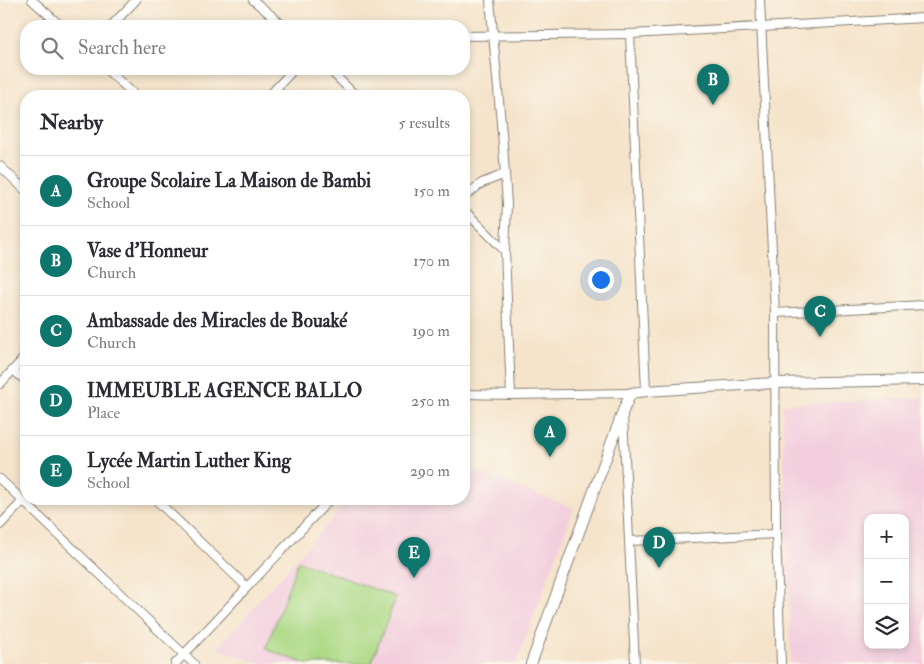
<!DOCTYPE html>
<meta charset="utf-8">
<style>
:root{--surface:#fff;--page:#f7f7f7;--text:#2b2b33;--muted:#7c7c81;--line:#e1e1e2;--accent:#0f766e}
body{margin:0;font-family:"IM FELL Double Pica",serif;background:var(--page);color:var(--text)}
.controls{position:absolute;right:15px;bottom:15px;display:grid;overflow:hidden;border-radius:10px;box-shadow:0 2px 8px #0003}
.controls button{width:45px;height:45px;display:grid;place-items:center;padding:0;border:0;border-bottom:1px solid var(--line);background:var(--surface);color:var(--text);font:25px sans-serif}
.you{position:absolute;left:600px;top:279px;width:18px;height:18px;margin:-12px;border:4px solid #fff;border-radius:50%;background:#1a73e8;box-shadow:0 0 0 8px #1a73e833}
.badge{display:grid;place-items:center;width:32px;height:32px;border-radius:50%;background:var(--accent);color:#fff;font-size:16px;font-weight:700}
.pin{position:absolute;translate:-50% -41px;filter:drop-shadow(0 1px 2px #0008)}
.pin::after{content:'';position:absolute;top:26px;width:18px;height:15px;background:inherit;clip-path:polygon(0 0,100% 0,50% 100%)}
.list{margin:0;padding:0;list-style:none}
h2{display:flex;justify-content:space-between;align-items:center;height:65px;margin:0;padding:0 20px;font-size:21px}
h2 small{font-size:16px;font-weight:400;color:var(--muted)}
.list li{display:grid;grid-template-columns:32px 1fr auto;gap:15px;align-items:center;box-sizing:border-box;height:70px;padding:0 20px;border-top:1px solid var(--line)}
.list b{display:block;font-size:19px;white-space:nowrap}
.list p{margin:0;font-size:16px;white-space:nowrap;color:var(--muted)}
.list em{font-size:16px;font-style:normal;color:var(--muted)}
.icon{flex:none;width:28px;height:28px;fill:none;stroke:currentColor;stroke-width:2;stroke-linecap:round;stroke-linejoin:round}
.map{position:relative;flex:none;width:924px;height:664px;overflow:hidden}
.search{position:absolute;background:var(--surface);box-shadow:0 2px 8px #0003;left:20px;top:20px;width:450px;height:55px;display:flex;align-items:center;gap:12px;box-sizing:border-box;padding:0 18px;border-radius:20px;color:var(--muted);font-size:19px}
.panel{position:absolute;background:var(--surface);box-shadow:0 2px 8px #0003;left:20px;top:90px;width:450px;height:415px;border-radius:20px}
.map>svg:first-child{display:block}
</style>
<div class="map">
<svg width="924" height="664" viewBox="0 0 924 664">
<rect width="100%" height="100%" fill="#fbf7ec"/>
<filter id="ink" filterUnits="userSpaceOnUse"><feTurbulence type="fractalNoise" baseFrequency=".02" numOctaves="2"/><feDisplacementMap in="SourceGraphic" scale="10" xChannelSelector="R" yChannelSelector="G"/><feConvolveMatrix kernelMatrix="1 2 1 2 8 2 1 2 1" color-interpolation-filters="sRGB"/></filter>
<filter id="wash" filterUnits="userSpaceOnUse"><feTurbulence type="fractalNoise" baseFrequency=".0096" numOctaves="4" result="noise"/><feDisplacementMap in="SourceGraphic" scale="20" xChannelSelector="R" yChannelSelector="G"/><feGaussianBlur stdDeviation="1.12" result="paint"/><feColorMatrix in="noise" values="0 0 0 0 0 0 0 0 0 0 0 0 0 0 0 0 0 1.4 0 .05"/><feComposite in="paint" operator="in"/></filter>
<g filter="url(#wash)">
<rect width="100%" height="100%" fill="#f5e4cb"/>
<!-- built -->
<g fill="#f3cfde" fill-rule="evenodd">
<path d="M924,398v266h-133l-9,-260zM868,518h37v127h-37z"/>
<polygon points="464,467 574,508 516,664 261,664 217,648 350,499 464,499"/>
</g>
<!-- green -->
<polygon fill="#adda87" stroke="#647b52" points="298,561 396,597 371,664 306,664 266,649"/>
</g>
<g filter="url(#ink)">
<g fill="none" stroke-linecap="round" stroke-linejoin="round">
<defs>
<g id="minor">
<polyline points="32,0 61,26"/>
<polyline points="253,0 284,26"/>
<polyline points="490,0 503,145 507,204 505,251 511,395"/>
<polyline points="760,0 775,313 776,534 781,664"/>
<polyline points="111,26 136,0"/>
<polyline points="630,34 646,391"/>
<polyline points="464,36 630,34 924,18"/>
<polyline points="106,69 136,96"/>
<polyline points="329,69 356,96"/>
<polyline points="269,96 294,69"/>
<polyline points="0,166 26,191"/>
<polyline points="464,197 482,183 505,174"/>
<polyline points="464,210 505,251"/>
<polyline points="775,313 924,305"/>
<polyline points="13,370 26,381"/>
<polyline points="0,384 26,356"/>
<polyline points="464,394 511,395 631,393"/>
<polyline points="623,416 635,664"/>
<polyline points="0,479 194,664"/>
<polyline points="155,499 247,587"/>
<polyline points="0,525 23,501"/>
<polyline points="630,541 776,534"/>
<polyline points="175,664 330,499"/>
</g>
<polyline id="tertiary" points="531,664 623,411 631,393 646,391 775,383 924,380"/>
</defs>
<!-- minor casing -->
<use href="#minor" stroke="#888074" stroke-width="10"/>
<!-- tertiary casing -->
<use href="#tertiary" stroke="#888074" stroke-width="12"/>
<!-- minor -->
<use href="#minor" stroke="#fff" stroke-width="8"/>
<!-- tertiary -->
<use href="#tertiary" stroke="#fff" stroke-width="10"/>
</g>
</g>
</svg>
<div class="controls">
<button>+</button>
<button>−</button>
<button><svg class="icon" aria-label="layers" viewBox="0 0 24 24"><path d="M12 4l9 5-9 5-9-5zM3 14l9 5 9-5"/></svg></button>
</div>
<div class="you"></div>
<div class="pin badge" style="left:550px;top:457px">A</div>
<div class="pin badge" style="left:713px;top:105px">B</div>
<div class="pin badge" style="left:820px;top:337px">C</div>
<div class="pin badge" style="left:659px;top:568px">D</div>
<div class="pin badge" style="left:414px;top:578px">E</div>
<div class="search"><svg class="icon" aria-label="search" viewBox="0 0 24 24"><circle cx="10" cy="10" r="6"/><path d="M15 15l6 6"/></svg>Search here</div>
<section class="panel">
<h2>Nearby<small>5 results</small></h2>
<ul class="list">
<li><span class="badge">A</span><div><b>Groupe Scolaire La Maison de Bambi</b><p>School</p></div><em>150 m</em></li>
<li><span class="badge">B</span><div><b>Vase d'Honneur</b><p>Church</p></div><em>170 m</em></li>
<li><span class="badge">C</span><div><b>Ambassade des Miracles de Bouaké</b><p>Church</p></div><em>190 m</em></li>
<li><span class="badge">D</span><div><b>IMMEUBLE AGENCE BALLO</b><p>Place</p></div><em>250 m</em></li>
<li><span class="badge">E</span><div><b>Lycée Martin Luther King</b><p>School</p></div><em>290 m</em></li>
</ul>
</section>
</div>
